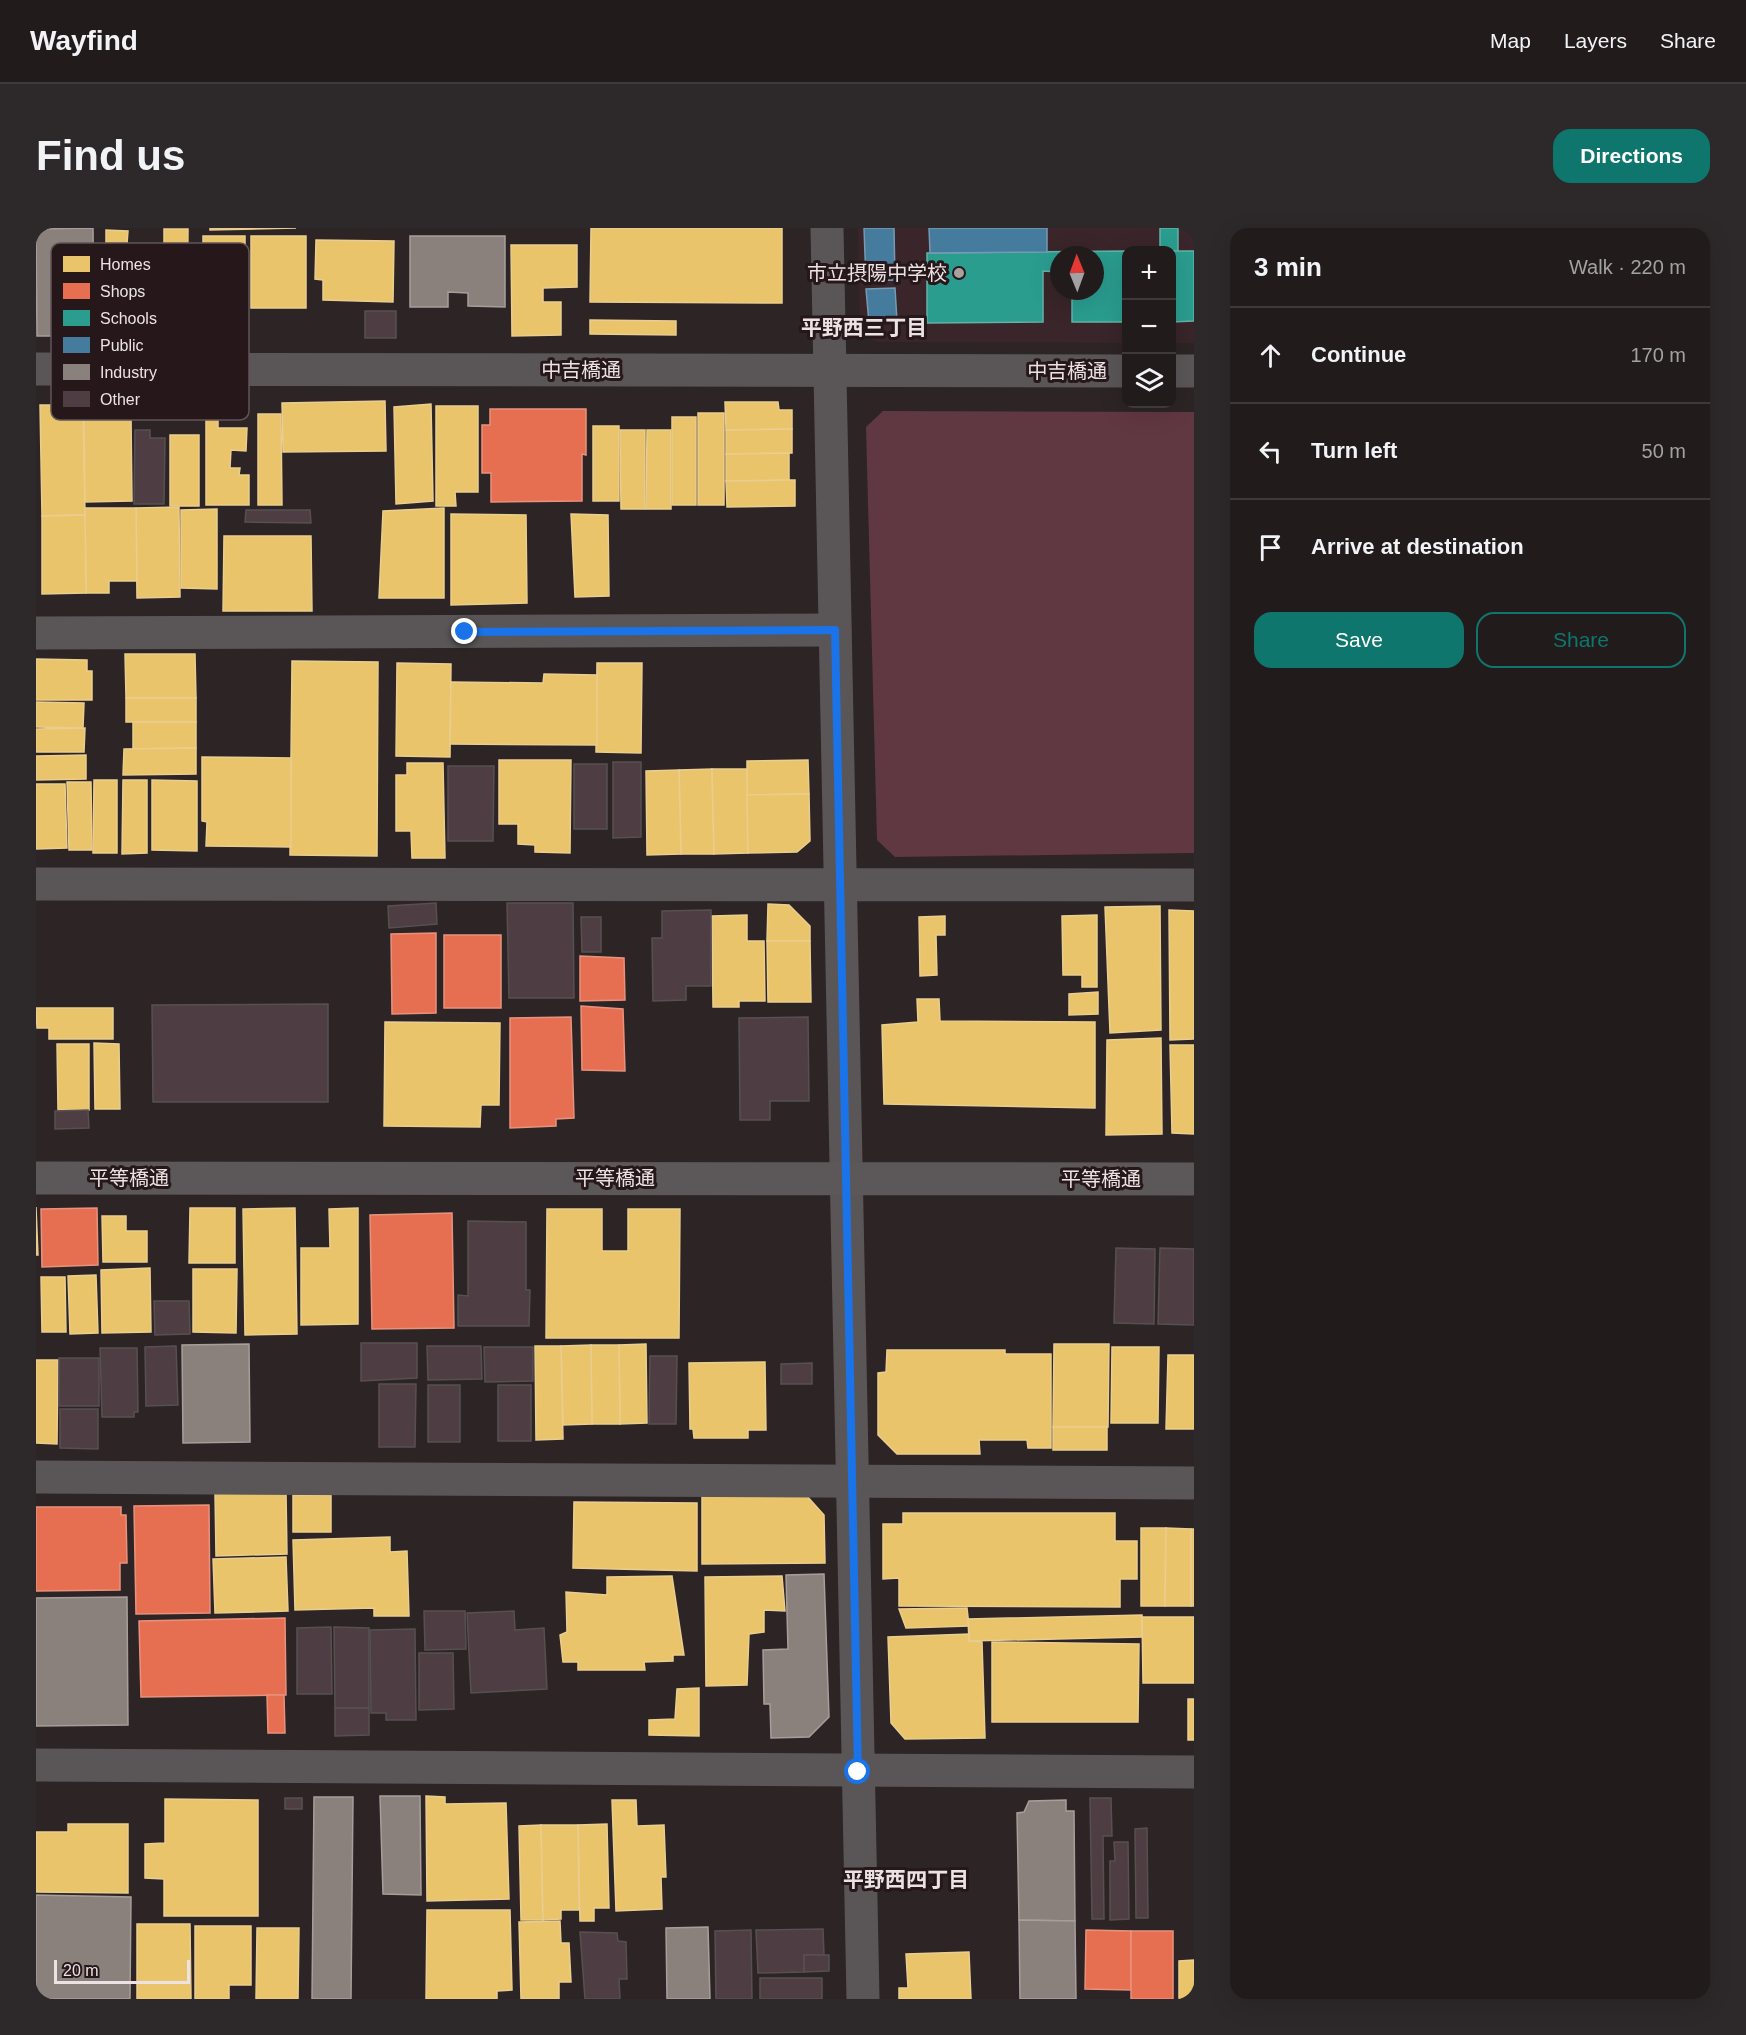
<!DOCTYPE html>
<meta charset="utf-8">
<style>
:root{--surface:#211b1c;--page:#2d2829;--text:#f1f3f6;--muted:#a2a1a3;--line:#3e393b;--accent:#0f766e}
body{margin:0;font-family:Helvetica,"Noto Sans JP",sans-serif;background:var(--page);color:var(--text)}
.controls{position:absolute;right:18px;top:18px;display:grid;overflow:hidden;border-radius:12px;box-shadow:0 6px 24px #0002}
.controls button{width:54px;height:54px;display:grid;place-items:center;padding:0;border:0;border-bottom:2px solid var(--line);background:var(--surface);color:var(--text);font:30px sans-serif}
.compass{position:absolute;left:1014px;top:18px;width:54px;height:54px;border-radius:50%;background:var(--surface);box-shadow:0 6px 24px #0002;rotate:359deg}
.scale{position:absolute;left:18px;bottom:15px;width:136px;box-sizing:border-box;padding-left:6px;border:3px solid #ece2e4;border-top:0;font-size:16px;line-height:21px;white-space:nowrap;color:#ece2e4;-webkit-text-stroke:4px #25171a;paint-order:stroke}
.stop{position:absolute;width:18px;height:18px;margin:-14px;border:4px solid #1a73e8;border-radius:50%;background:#fff}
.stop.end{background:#1a73e8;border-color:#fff;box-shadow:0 2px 6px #0008}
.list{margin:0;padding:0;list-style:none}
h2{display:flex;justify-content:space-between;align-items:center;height:78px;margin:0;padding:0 24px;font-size:26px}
h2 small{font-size:20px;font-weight:400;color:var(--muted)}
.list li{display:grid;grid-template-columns:39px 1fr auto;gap:18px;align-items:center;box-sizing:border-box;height:96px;padding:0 24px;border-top:2px solid var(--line)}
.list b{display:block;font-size:22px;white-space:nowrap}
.list em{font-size:20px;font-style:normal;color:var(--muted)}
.actions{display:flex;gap:12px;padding:18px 24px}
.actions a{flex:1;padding:14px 0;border:2px solid var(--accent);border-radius:18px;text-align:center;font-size:21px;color:var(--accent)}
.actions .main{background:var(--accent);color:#fff}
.icon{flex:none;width:33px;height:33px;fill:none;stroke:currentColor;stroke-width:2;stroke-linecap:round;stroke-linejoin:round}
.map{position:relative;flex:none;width:1158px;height:1771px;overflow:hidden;border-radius:18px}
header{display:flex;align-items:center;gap:36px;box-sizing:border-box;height:84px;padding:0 30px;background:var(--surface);border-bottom:2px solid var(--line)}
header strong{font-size:28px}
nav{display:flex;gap:33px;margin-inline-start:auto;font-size:21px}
.intro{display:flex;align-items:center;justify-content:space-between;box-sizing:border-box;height:144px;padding:0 36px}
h1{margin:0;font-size:42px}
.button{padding:15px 27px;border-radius:18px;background:var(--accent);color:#fff;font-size:21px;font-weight:700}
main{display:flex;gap:36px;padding:0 36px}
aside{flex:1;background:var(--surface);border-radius:18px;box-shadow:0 6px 24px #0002}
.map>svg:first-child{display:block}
</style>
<header>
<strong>Wayfind</strong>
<nav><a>Map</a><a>Layers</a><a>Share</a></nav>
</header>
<div class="intro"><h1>Find us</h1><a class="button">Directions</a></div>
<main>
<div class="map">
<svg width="1158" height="1771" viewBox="0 0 1158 1771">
<rect width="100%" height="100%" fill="#2c2425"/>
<!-- built -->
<path fill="#39252a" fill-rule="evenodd" d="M822,0h336v115h-22v-93h-46v93l-249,-1 -17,-11zM1023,27h36v36h-36z"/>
<!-- green -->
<polygon fill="#603842" points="847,183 1158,184 1158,625 859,629 841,612 830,199"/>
<!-- homes -->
<g fill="#e9c46a" stroke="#eacd8f" stroke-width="1.5">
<polygon points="174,0 260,0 174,2"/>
<polygon points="555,0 746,0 746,75 554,74"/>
<polygon points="128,1 152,1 151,110 124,109 123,100 95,100 94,111 70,110 70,2 92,3 91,16 128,17"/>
<rect x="167" y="8" width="42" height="62"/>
<rect x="215" y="8" width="55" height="72"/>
<polygon points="280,12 358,13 357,74 287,72 287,52 279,51"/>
<polygon points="475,17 541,17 541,59 507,60 507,74 525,74 525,107 476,108"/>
<polygon points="554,92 640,93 640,107 554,106"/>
<polygon points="349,173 350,223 247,224 246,175"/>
<polygon points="689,174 742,174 743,182 756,182 756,201 690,202"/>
<polygon points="395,176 397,273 360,276 358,179"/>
<polygon points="4,177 47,177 49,287 6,288"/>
<polygon points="400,178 442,178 442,264 419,264 420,278 400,278"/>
<rect x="662" y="185" width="26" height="92"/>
<polygon points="222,186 245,186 246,277 222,277"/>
<polygon points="95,188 96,273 49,274 48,189"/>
<polygon points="170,188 182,188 182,200 211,200 210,223 195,222 194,240 204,240 203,247 213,247 213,277 170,277"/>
<rect x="636" y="189" width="24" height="88"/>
<rect x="557" y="198" width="26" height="75"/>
<polygon points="756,201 756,225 690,226 690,202"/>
<polygon points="584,202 609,202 609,281 585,281"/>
<polygon points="611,202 635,202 635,281 610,281"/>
<rect x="134" y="207" width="29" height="71"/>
<polygon points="753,225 753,252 690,253 690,226"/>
<polygon points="753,252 759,252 759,278 691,279 690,253"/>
<polygon points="143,279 144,369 101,370 100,280"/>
<polygon points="49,280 100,280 101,353 73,353 73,365 50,365"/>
<polygon points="408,280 408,370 343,370 347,283"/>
<polygon points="181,281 181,361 145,360 145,282"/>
<polygon points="415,286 490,287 491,375 415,377"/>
<polygon points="535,286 572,287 573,368 539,369"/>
<polygon points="49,287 50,365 6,366 6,288"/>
<polygon points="188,308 275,308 276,383 187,383"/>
<polygon points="89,426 159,426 160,470 90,470"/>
<polygon points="0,431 51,432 51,443 56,443 56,472 0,472"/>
<polygon points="256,433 342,434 341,628 254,627"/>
<polygon points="361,435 415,436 414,529 360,528"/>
<polygon points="561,435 606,435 605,525 560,524"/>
<polygon points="508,446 561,447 561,517 414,516 415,454 507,455"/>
<rect x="90" y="470" width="70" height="24"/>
<polygon points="0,474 48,475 47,500 0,499"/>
<polygon points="97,494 160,494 160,520 97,521"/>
<polygon points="49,500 48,524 0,524 0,501"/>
<polygon points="160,520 160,546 87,547 88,521"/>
<polygon points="50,527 50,551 0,552 0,528"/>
<polygon points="166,529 255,530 255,619 170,618 171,594 166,593"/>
<polygon points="463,532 535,532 534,625 499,624 499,617 482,616 482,596 463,596"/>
<polygon points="772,532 773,566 711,567 711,533"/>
<polygon points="371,535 407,535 409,630 376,630 375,603 360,603 360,547 371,547"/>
<polygon points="676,541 678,626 645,626 643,542"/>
<polygon points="676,541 711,541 712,625 678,626"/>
<polygon points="643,542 645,626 611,627 610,543"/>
<polygon points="58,552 81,552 81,625 57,625"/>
<polygon points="87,552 111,552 111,625 86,626"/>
<polygon points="116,552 161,553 161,623 116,622"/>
<polygon points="31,554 55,554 56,622 33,622"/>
<polygon points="0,556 29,556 31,620 0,621"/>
<polygon points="773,566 774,613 761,624 712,625 711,567"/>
<polygon points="732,676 753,677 774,698 774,713 731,713"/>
<polygon points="1124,678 1125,802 1074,805 1069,679"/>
<polygon points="1133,682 1158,683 1158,811 1134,812"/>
<polygon points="711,687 711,713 728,713 729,773 703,773 703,779 677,779 676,688"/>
<polygon points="1061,687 1061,759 1046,759 1046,747 1027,747 1026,688"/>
<polygon points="909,688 909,707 900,707 901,747 884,748 883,689"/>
<polygon points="731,713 774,713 775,774 732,774"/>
<polygon points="1062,764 1062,786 1033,787 1033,766"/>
<polygon points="881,771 903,771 904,793 1059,794 1059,880 848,876 846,797 882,794"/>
<polygon points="0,780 77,780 77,811 13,811 13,800 1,800"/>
<polygon points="349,794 464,795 463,877 445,877 444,899 348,898"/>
<polygon points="1125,810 1126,906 1070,907 1071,812"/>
<polygon points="58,815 83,816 84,881 59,881"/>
<polygon points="21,816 53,816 53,882 22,882"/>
<polygon points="1134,817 1158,817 1158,906 1136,905"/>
<polygon points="0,979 2,1027 0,1027"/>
<polygon points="154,980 199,980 199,1035 153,1035"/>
<polygon points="259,980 261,1106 209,1107 207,981"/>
<polygon points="322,980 322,1096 265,1097 265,1020 294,1020 293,981"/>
<polygon points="511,981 566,981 566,1023 592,1023 592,981 644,981 643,1110 510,1110"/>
<polygon points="66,988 90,988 90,1003 111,1003 111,1034 67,1034"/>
<polygon points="114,1040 115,1104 66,1105 65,1042"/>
<polygon points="157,1041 201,1041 200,1105 157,1104"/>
<polygon points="60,1047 62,1105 34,1106 32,1048"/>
<polygon points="5,1049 29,1049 30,1104 6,1104"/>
<polygon points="610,1116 611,1195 584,1196 583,1117"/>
<polygon points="1018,1116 1073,1116 1072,1199 1017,1199"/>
<polygon points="555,1117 583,1117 584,1196 556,1196"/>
<polygon points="555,1117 556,1196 527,1197 525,1118"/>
<polygon points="499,1118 525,1118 527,1211 500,1212"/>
<polygon points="1076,1119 1123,1119 1122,1195 1075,1195"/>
<polygon points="851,1122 969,1122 969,1126 1015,1126 1015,1220 992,1220 991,1212 943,1212 944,1226 861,1226 842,1207 842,1145 850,1144"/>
<polygon points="1132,1127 1158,1127 1158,1201 1130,1201"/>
<polygon points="0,1132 22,1132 21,1216 0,1215"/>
<polygon points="729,1134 730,1202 712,1202 712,1210 658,1210 657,1201 654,1201 653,1135"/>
<rect x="1017" y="1199" width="54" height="23"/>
<polygon points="250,1264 251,1326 180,1328 179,1266"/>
<rect x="257" y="1267" width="38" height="37"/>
<polygon points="770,1267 788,1287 789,1335 666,1336 666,1268"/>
<polygon points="538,1274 661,1275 661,1343 537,1340"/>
<polygon points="867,1285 1079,1285 1079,1313 1101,1313 1101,1351 1084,1351 1084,1379 863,1378 863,1350 847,1351 847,1296 867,1296"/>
<polygon points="1105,1300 1130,1300 1129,1378 1105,1378"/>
<polygon points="1130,1300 1155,1301 1155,1378 1129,1378"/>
<rect x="1155" y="1301" width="3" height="77"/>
<polygon points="354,1309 354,1324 371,1323 373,1388 338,1388 338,1380 259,1382 257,1312"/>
<polygon points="250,1329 252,1383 179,1385 177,1331"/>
<polygon points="636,1348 648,1427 637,1427 637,1433 608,1434 609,1442 542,1442 542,1434 527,1434 524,1407 531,1404 530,1364 571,1367 571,1349"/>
<polygon points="746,1348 749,1383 728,1382 728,1404 713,1406 711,1457 670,1458 669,1349"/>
<polygon points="931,1380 933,1398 870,1400 863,1381"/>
<polygon points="1106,1387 1106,1409 933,1413 932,1391"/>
<polygon points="1106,1389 1158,1389 1158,1455 1107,1455"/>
<polygon points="933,1406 933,1413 946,1414 949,1510 869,1511 855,1495 852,1409"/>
<polygon points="956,1414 1103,1416 1102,1494 956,1494"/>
<polygon points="663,1460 663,1508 613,1507 613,1492 639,1491 641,1461"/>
<rect x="1152" y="1471" width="6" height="41"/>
<polygon points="390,1568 409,1569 409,1576 470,1575 473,1671 391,1673"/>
<polygon points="129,1571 222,1572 222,1688 128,1688 128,1651 109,1650 109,1616 129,1615"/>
<polygon points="576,1572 600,1572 601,1598 628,1597 630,1649 625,1649 626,1681 580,1683"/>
<polygon points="32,1596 92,1596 92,1665 0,1664 0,1604 32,1604"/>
<polygon points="571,1596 573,1680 558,1680 558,1693 544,1693 542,1597"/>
<polygon points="505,1597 507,1692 485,1692 483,1598"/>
<polygon points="505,1597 542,1597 543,1682 525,1682 525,1691 507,1692"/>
<polygon points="391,1682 474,1682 476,1762 461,1763 461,1771 390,1771"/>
<polygon points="524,1693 525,1715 533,1715 535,1754 523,1754 523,1771 485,1771 483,1694"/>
<polygon points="101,1696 154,1696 155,1771 101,1771"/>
<polygon points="159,1698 215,1698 215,1757 193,1757 193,1771 159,1771"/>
<polygon points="221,1700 263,1700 262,1771 220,1771"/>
<polygon points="933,1724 935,1771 863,1771 863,1760 872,1760 870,1726"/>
<polygon points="1158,1732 1158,1771 1143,1771 1143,1733"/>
</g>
<!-- shops -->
<g fill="#e76f51" stroke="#e8927d" stroke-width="1.5">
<polygon points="454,181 550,181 550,227 546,226 546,273 455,274 455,245 446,245 446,197 454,197"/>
<polygon points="400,705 400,785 356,786 355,706"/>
<rect x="408" y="707" width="57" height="73"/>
<polygon points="544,728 588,730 589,772 544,773"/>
<polygon points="545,778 587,781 589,843 546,842"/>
<polygon points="535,789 538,890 520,891 520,898 474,900 474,790"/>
<polygon points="61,980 62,1037 6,1039 5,981"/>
<polygon points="416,985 418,1100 336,1101 334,987"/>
<polygon points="173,1277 174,1385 100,1386 98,1278"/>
<polygon points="0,1279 85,1279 85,1287 90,1287 91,1335 84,1335 84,1362 0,1363"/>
<polygon points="249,1390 250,1467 105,1469 103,1393"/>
<polygon points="231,1467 248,1467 249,1505 232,1505"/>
<polygon points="1050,1702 1095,1703 1095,1762 1049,1761"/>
<rect x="1095" y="1703" width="42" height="68"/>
</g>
<!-- schools -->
<g fill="#2a9d8f" stroke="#64b2a8" stroke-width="1.5">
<polygon points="1124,0 1142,0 1142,23 1124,22"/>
<polygon points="1090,23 1090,94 1036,94 1036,63 1059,63 1059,27 1023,27 1023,44 1007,43 1007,94 891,95 891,25"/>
<polygon points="1136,23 1158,23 1158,93 1136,94"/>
</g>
<!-- public -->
<g fill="#457b9d" stroke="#779ab2" stroke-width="1.5">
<polygon points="828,0 858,0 859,52 830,53"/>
<polygon points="893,0 1011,0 1011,24 894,25"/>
<polygon points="859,60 861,93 833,95 830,61"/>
</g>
<!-- industry -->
<g fill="#8a817c" stroke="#a79e9b" stroke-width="1.5">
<polygon points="57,0 58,108 1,108 0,1"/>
<polygon points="374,8 469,8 469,79 432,78 432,65 412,64 412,79 374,79"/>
<polygon points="213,1116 214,1214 147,1215 146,1117"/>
<polygon points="788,1346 793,1489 773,1509 735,1510 734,1476 728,1476 727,1422 752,1421 750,1347"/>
<polygon points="91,1369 92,1497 0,1498 0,1370"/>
<polygon points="344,1568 384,1568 385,1667 347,1666"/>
<polygon points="278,1569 317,1569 315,1771 276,1771"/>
<polygon points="1030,1572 1030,1583 1038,1583 1039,1693 983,1692 981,1585 988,1584 993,1573"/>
<polygon points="0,1667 95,1669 94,1771 0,1771"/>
<polygon points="983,1692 1039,1693 1040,1771 984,1771"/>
<polygon points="672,1699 674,1771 631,1771 630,1700"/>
</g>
<!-- building -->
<g fill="#4e3d42" stroke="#575051" stroke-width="1.5">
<rect x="329" y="83" width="31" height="27"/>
<polygon points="99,202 114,202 114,210 129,210 128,276 98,276"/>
<polygon points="210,282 274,282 275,295 209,294"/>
<polygon points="577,534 605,534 605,609 577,610"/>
<rect x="538" y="536" width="33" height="65"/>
<polygon points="412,538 458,538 457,613 412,613"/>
<polygon points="400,675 401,696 353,700 352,678"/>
<polygon points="471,675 537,675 538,770 473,770"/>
<polygon points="675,682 675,758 650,758 650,772 617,773 616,710 626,710 626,683"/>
<polygon points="545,689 565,689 565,724 546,724"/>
<polygon points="292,776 292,874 117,874 116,777"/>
<polygon points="772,789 773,873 734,873 734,892 704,892 703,790"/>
<polygon points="52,882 53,900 19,901 19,883"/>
<polygon points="432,993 490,994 490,1062 494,1062 493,1098 422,1098 422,1067 432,1068"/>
<polygon points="1080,1020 1119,1021 1118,1096 1078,1095"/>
<polygon points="1124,1020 1158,1021 1158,1097 1122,1096"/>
<polygon points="118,1073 153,1073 154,1106 119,1107"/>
<polygon points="325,1115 381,1115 381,1150 325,1153"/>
<polygon points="140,1118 142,1177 110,1178 109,1119"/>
<polygon points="391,1118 445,1118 446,1151 392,1152"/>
<polygon points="448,1119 497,1119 497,1153 449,1154"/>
<polygon points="64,1120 101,1120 102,1184 98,1184 98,1189 66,1189"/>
<polygon points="614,1128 641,1128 640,1196 613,1196"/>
<rect x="23" y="1130" width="40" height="48"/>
<polygon points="776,1135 776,1156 745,1156 745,1136"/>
<polygon points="343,1156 380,1156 379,1219 343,1219"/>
<rect x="392" y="1157" width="32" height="57"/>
<rect x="462" y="1157" width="33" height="56"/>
<polygon points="24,1181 62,1181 62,1221 24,1220"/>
<polygon points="388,1383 429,1383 430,1421 389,1422"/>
<polygon points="478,1383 479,1402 508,1400 511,1461 435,1465 431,1385"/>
<polygon points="295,1399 296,1466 261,1466 261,1400"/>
<polygon points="298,1399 333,1400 333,1480 299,1480"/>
<polygon points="379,1401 380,1492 350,1492 350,1485 335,1485 334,1402"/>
<polygon points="383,1425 417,1425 418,1481 383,1482"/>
<polygon points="299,1480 333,1480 333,1507 299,1508"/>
<rect x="249" y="1570" width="17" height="11"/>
<polygon points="1054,1570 1075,1570 1076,1608 1067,1608 1068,1691 1056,1691"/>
<polygon points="1111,1600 1112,1690 1100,1690 1099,1601"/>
<polygon points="1078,1614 1092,1614 1093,1691 1074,1692 1074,1633 1079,1633"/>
<polygon points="787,1701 788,1727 768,1727 768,1744 722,1745 720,1702"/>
<polygon points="715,1702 716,1771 680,1771 679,1703"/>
<polygon points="544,1704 581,1705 582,1713 590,1714 591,1751 583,1751 584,1771 549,1771"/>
<polygon points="768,1727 793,1727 793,1743 768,1744"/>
<rect x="724" y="1750" width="62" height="21"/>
</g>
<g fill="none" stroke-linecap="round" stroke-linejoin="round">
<!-- street -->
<g stroke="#5a5657" stroke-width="33">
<polyline points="791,0 827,1771"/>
<polyline points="0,141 1090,143"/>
<polyline points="1136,143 1158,143"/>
<polyline points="0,405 799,402"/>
<polyline points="0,656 1158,657"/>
<polyline points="0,1249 1158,1255"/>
<polyline points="0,1537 1158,1544"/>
</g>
<!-- secondary -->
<polyline stroke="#5c5859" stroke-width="33" points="0,950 1158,951"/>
</g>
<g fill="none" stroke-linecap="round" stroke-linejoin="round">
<!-- route -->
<polyline stroke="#1a73e8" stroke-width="8" points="429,404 799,402 822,1544"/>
</g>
<!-- markers -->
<circle fill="#a9a0a1" stroke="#25171a" stroke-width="2" cx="923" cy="45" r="6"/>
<g text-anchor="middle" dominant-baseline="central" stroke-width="6" stroke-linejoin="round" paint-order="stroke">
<!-- poi labels -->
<g font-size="20" fill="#ece2e4" stroke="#25171a" text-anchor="end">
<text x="911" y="45">市立摂陽中学校</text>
</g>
<!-- street labels -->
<g font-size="20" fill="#ece2e4" stroke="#25171a">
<text x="545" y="142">中吉橋通</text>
<text x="1031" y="143">中吉橋通</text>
<text x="93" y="950">平等橋通</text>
<text x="579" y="950">平等橋通</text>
<text x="1065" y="951">平等橋通</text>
</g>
<!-- neighbourhood labels -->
<g font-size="21" font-weight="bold" fill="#ece2e4" stroke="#25171a">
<text x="828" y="99">平野西三丁目</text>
<text x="870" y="1651">平野西四丁目</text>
</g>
</g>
<!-- legend -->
<rect x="15" y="15" width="198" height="177" rx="9" fill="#25171a" stroke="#615457" stroke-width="1.5"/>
<rect x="27" y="28" width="27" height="16" fill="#e9c46a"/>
<rect x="27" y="55" width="27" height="16" fill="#e76f51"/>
<rect x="27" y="82" width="27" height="16" fill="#2a9d8f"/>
<rect x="27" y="109" width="27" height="16" fill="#457b9d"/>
<rect x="27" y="136" width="27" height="16" fill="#8a817c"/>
<rect x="27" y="163" width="27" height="16" fill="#4e3d42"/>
<g font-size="16" fill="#ece2e4">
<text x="64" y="42">Homes</text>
<text x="64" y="69">Shops</text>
<text x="64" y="96">Schools</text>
<text x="64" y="123">Public</text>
<text x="64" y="150">Industry</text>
<text x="64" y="177">Other</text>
</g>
</svg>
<div class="controls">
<button>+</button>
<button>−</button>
<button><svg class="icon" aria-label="layers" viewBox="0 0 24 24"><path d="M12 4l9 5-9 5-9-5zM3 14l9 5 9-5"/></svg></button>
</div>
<svg class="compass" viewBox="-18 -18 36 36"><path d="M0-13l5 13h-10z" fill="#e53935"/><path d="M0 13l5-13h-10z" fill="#a2a1a3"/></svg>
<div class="scale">20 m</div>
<div class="stop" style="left:822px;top:1544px"></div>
<div class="stop end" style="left:429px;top:404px"></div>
</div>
<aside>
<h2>3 min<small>Walk · 220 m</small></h2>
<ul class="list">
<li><svg class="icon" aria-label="ahead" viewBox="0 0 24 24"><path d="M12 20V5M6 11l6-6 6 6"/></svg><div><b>Continue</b></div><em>170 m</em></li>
<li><svg class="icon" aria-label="left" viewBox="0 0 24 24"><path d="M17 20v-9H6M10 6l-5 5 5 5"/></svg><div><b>Turn left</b></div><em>50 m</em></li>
<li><svg class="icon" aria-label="arrive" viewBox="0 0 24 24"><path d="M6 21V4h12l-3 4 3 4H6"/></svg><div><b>Arrive at destination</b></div></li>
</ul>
<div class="actions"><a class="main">Save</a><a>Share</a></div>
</aside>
</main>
